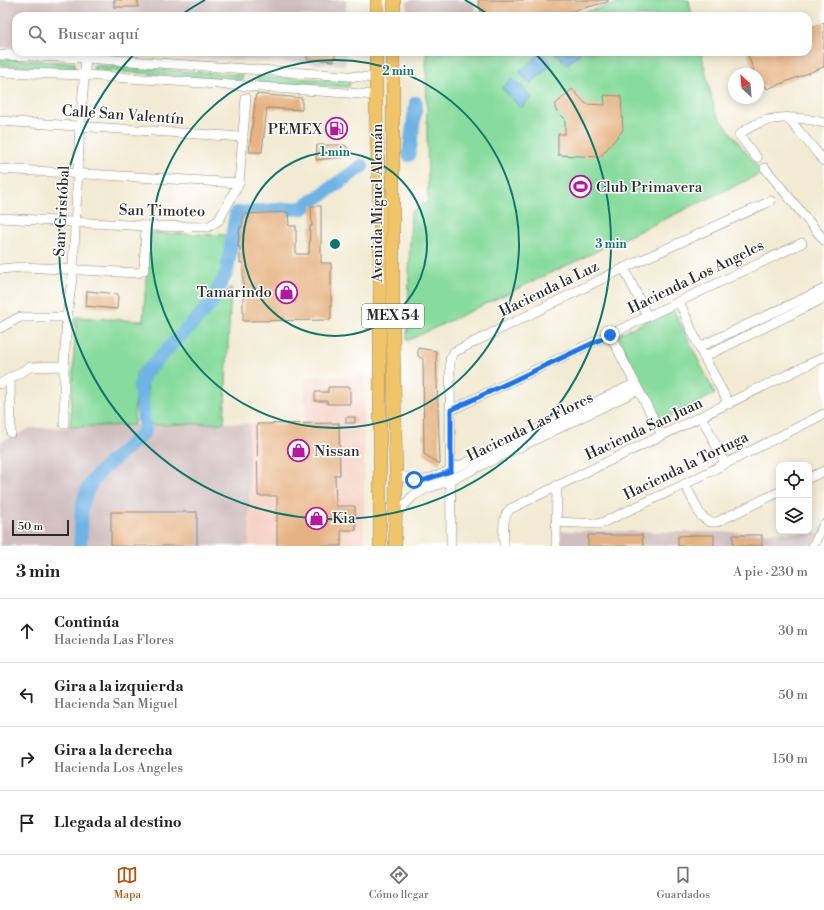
<!DOCTYPE html>
<html lang="es">
<meta charset="utf-8">
<style>
:root{--surface:#fff;--page:#f2f2f2;--text:#202124;--muted:#757577;--line:#e0e0e0;--accent:#b45309}
body{margin:0;font-family:"Libre Bodoni",serif;background:var(--page);color:var(--text)}
.controls{position:absolute;right:12px;bottom:12px;display:grid;overflow:hidden;border-radius:8px;box-shadow:0 2px 10px #0003}
.controls button{width:36px;height:36px;display:grid;place-items:center;padding:0;border:0;border-bottom:1px solid var(--line);background:var(--surface);color:var(--text);font:20px sans-serif}
.compass{position:absolute;left:728px;top:68px;width:36px;height:36px;border-radius:50%;background:var(--surface);box-shadow:0 2px 10px #0003;rotate:334deg}
.scale{position:absolute;left:12px;bottom:10px;width:57px;box-sizing:border-box;padding-left:4px;border:2px solid #2b2b2b;border-top:0;font-size:11px;line-height:14px;white-space:nowrap;color:#2b2b2b;-webkit-text-stroke:3px #fff;paint-order:stroke}
.stop{position:absolute;width:12px;height:12px;margin:-9px;border:3px solid #1a73e8;border-radius:50%;background:#fff}
.stop.end{background:#1a73e8;border-color:#fff;box-shadow:0 1px 4px #0008}
.list{margin:0;padding:0;list-style:none}
h2{display:flex;justify-content:space-between;align-items:center;height:52px;margin:0;padding:0 16px;font-size:17px}
h2 small{font-size:13px;font-weight:400;color:var(--muted)}
.list li{display:grid;grid-template-columns:26px 1fr auto;gap:12px;align-items:center;box-sizing:border-box;height:64px;padding:0 16px;border-top:1px solid var(--line)}
.list b{display:block;font-size:15px;white-space:nowrap}
.list p{margin:0;font-size:13px;white-space:nowrap;color:var(--muted)}
.list em{font-size:13px;font-style:normal;color:var(--muted)}
.icon{flex:none;width:22px;height:22px;fill:none;stroke:currentColor;stroke-width:2;stroke-linecap:round;stroke-linejoin:round}
.map{position:relative;flex:none;width:824px;height:546px;overflow:hidden}
.search{position:absolute;background:var(--surface);box-shadow:0 2px 10px #0003;left:12px;right:12px;top:12px;height:44px;display:flex;align-items:center;gap:10px;box-sizing:border-box;padding:0 14px;border-radius:12px;color:var(--muted);font-size:15px}
.sheet{height:308px;background:var(--surface)}
nav{display:flex;justify-content:space-around;align-items:center;box-sizing:border-box;height:56px;border-top:1px solid var(--line);background:var(--surface);font-size:11px;color:var(--muted)}
nav a{display:grid;justify-items:center;gap:2px}
nav .on{color:var(--accent)}
.map>svg:first-child{display:block}
</style>
<div class="map">
<svg width="824" height="546" viewBox="0 0 824 546">
<rect width="100%" height="100%" fill="#fff"/>
<filter id="ink" filterUnits="userSpaceOnUse"><feTurbulence type="fractalNoise" baseFrequency=".025" numOctaves="2"/><feDisplacementMap in="SourceGraphic" scale="8" xChannelSelector="R" yChannelSelector="G"/><feConvolveMatrix kernelMatrix="1 2 1 2 8 2 1 2 1" color-interpolation-filters="sRGB"/></filter>
<filter id="wash" filterUnits="userSpaceOnUse"><feTurbulence type="fractalNoise" baseFrequency=".012" numOctaves="4" result="noise"/><feDisplacementMap in="SourceGraphic" scale="16" xChannelSelector="R" yChannelSelector="G"/><feGaussianBlur stdDeviation="0.9" result="paint"/><feColorMatrix in="noise" values="0 0 0 0 0 0 0 0 0 0 0 0 0 0 0 0 0 1.4 0 .05"/><feComposite in="paint" operator="in"/></filter>
<g filter="url(#wash)">
<rect width="100%" height="100%" fill="#f2ead2"/>
<!-- built -->
<polygon fill="#f6d1c5" points="364,376 364,546 249,546 249,424 305,423 305,377"/>
<!-- industrial -->
<g fill="#d1bfbf">
<polygon points="0,0 346,0 346,16 16,16 16,48 0,47"/>
<polygon points="413,0 473,0 477,16 407,16 407,1"/>
<polygon points="96,52 346,52 346,65"/>
<polygon points="224,423 249,424 249,546 0,546 0,442 31,428"/>
<polygon points="824,523 824,546 560,546 561,531 819,533"/>
</g>
<!-- green -->
<g fill="#87db9c" stroke="#598364">
<polygon points="633,0 689,0 692,16 567,16"/>
<polygon points="426,52 701,52 715,112 762,173 407,341 411,212 426,203 428,200"/>
<polygon points="0,59 75,63 74,69 0,65"/>
<polygon points="94,65 243,75 242,80 93,70"/>
<polygon points="257,77 350,80 349,87 258,82"/>
<polygon points="150,233 227,235 224,265 204,306 136,373 134,425 70,427 76,317 143,321"/>
<polygon points="231,287 224,423 149,425 147,378"/>
<polygon points="673,309 715,394 666,419 657,418 617,335"/>
</g>
<!-- water -->
<g fill="#6eb3e4" stroke="#4c6f88">
<polygon points="541,52 552,64 530,84 520,72"/>
<polygon points="554,52 581,52 567,65"/>
<polygon points="513,78 532,97 521,108 502,88"/>
</g>
<g fill="none" stroke-linecap="round" stroke-linejoin="round">
<!-- river -->
<g stroke="#6eb3e4" stroke-width="14">
<polyline points="409,155 416,103"/>
<path d="M80,546c2,-18 -1,-38 7,-55 8,-21 42,-42 58,-60l-5,-45 5,-13 66,-69 16,-33 9,-58 67,-5 59,-42"/>
</g>
</g>
<g id="blocks">
<!-- building -->
<g fill="#e6b281">
<rect x="114" y="0" width="24" height="7"/>
<polygon points="478,0 608,0 608,2 552,16 482,16"/>
<polygon points="824,22 824,67 767,89 766,86 761,88 758,74 755,74 747,52 808,52 808,29"/>
<polygon points="307,52 336,52 334,61 307,59"/>
<polygon points="572,89 586,104 605,105 604,95 621,96 623,130 600,157 558,155 558,134 565,134 565,119 555,109 555,105"/>
<polygon points="256,94 302,98 302,110 267,108 262,152 249,152"/>
<polygon points="317,145 345,145 349,150 349,156 316,160"/>
<polygon points="311,206 321,206 321,263 331,263 331,320 243,321 243,263 240,263 240,247 238,247 240,227 242,227 244,214 288,212 289,226 296,226 296,254 309,254 310,226 312,226"/>
<polygon points="87,291 118,294 117,309 86,306"/>
<polygon points="418,348 436,351 440,464 424,454 423,359 418,356"/>
<polygon points="328,387 350,387 350,404 327,404 327,401 315,401 315,392 328,392"/>
<rect x="346" y="417" width="9" height="6"/>
<polygon points="339,423 340,475 335,475 336,506 355,506 356,530 341,530 341,546 277,546 277,496 258,496 257,424"/>
<rect x="111" y="512" width="86" height="34"/>
<polygon points="588,535 642,535 643,546 588,546"/>
<polygon points="697,535 714,535 714,546 678,546 678,536"/>
<rect x="733" y="535" width="29" height="11"/>
</g>
</g>
</g>
<g filter="url(#ink)">
<use href="#blocks" fill-opacity="0" stroke="#8e8a7e" stroke-width="1"/>
<g fill="none" stroke-linecap="round" stroke-linejoin="round">
<defs>
<g id="minor">
<polyline points="0,55 86,58 376,78"/>
<polyline points="0,72 85,75 376,95"/>
<polyline points="787,117 824,161"/>
<polyline points="0,121 243,137"/>
<path d="M757,158l-18,-23c24,-21 55,-20 85,-12"/>
<polyline points="765,168 824,240"/>
<polyline points="0,169 239,183"/>
<polyline points="0,218 146,226 208,227 219,220 239,183 246,98"/>
<polyline points="624,268 647,316"/>
<polyline points="0,269 23,267 138,273 144,270 146,226"/>
<polyline points="679,301 699,347 729,404"/>
<polyline points="0,328 20,317 67,317"/>
<polyline points="610,335 662,435"/>
<polyline points="699,347 824,289"/>
<polyline points="704,357 824,298"/>
<polyline points="10,377 11,433"/>
<polyline points="0,384 30,367 64,366"/>
<polyline points="451,410 802,243"/>
<polyline points="702,418 725,463"/>
<polyline points="64,424 64,366 67,317 73,270 80,126 86,58"/>
<polyline points="396,475 422,481 440,475 634,384"/>
<polyline points="809,478 824,471"/>
<polyline points="685,484 701,516 710,522 717,522 779,492"/>
<polyline points="395,515 413,496 425,489 451,480 638,390"/>
<polyline points="556,522 598,524 604,522 685,484 824,414"/>
<polyline points="451,546 450,360 454,352 624,268 771,201"/>
<path d="M504,546c0,-12 -3,-28 6,-37l314,-152"/>
<polyline points="556,546 557,485"/>
<polyline points="813,546 824,524"/>
</g>
<g id="highway">
<polyline points="377,16 377,0"/>
<polyline points="394,16 394,0"/>
<polyline points="376,52 376,115 380,212 380,546"/>
<polyline points="393,52 393,334 396,475 395,546"/>
</g>
</defs>
<!-- minor casing -->
<use href="#minor" stroke="#8e8a7e" stroke-width="10"/>
<!-- highway casing -->
<use href="#highway" stroke="#8e8a7e" stroke-width="14"/>
<!-- minor -->
<use href="#minor" stroke="#fff" stroke-width="9"/>
<!-- highway -->
<use href="#highway" stroke="#f0c469" stroke-width="13"/>
</g>
</g>
<g fill="none" stroke-linecap="round" stroke-linejoin="round" filter="url(#ink)">
<!-- route -->
<polyline stroke="#1a73e8" stroke-width="5" points="414,480 422,481 451,471 451,410 610,335"/>
</g>
<!-- distance rings -->
<g fill="none" stroke="#0f766e" stroke-width="2">
<circle cx="335" cy="244" r="92"/>
<circle cx="335" cy="244" r="184"/>
<path d="M181 15A276 276 0 0 1 205 0M465 0A276 276 0 0 1 489 15M534 52A276 276 0 1 1 136 52"/>
</g>
<!-- icons -->
<defs>
<symbol id="fuel-ring" viewBox="-11 -11 22 22"><circle r="9.5" fill="#fff" stroke="#b5179e" stroke-width="1.5"/><path d="M-5.5-6h7V0h2V4h1.3V-2.5L3-4.5l.8-.8L6-3V5H2.5V1h-1V6h-7ZM-4.2-4.7v3.2H.2V-4.7Z" fill="#b5179e"/></symbol>
<symbol id="stadium-ring" viewBox="-11 -11 22 22"><circle r="9.5" fill="#fff" stroke="#b5179e" stroke-width="1.5"/><path d="M0-5a6.5 5 0 1 0 0 10a6.5 5 0 1 0 0-10ZM-3.5-1.8h7v3.6h-7Z" fill="#b5179e"/></symbol>
<symbol id="shop-ring" viewBox="-11 -11 22 22"><circle r="9.5" fill="#fff" stroke="#b5179e" stroke-width="1.5"/><path d="M-5-2.5h2.3a2.7 3.5 0 0 1 5.4 0H5L5.5 6h-11ZM-1.5-2.5h3a1.5 2.3 0 0 0-3 0Z" fill="#b5179e"/></symbol>
</defs>
<g fill-rule="evenodd">
<use href="#fuel-ring" x="324" y="116" width="25" height="25"/>
<use href="#stadium-ring" x="568" y="174" width="25" height="25"/>
<use href="#shop-ring" x="274" y="280" width="25" height="25"/>
<use href="#shop-ring" x="286" y="438" width="25" height="25"/>
<use href="#shop-ring" x="304" y="506" width="25" height="25"/>
</g>
<g text-anchor="middle" dominant-baseline="central" stroke-width="3" stroke-linejoin="round" paint-order="stroke">
<!-- shield labels -->
<rect fill="#fff" stroke="#6b6b6b" stroke-width="1" x="362" y="304" width="62" height="24" rx="3"/>
<g font-size="14" font-weight="bold" fill="#2b2b2b">
<text x="393" y="316">MEX 54</text>
</g>
<!-- street labels -->
<g font-size="15" fill="#2b2b2b" stroke="#fff">
<text transform="translate(123 115) rotate(4)">Calle San Valentín</text>
<text transform="translate(377 203) rotate(-90)">Avenida Miguel Alemán</text>
<text transform="translate(62 211) rotate(-87)">San Cristóbal</text>
<text transform="translate(162 211) rotate(1)">San Timoteo</text>
<text transform="translate(696 277) rotate(-26)">Hacienda Los Angeles</text>
<text transform="translate(549 289) rotate(-26)">Hacienda la Luz</text>
<text transform="translate(530 427) rotate(-26)">Hacienda Las Flores</text>
<text transform="translate(644 429) rotate(-25)">Hacienda San Juan</text>
<text transform="translate(686 466) rotate(-26)">Hacienda la Tortuga</text>
</g>
<!-- poi labels -->
<g font-size="15" fill="#2b2b2b" stroke="#fff" text-anchor="start">
<text x="322" y="129" text-anchor="end">PEMEX</text>
<text x="596" y="187">Club Primavera</text>
<text x="272" y="292" text-anchor="end">Tamarindo</text>
<text x="314" y="451">Nissan</text>
<text x="332" y="518">Kia</text>
</g>
</g>
<circle cx="335" cy="244" r="6" fill="#0f766e" stroke="#fff" stroke-width="2"/>
<g font-size="12" text-anchor="middle" font-weight="bold" fill="#0f766e" stroke="#fff" stroke-width="3" stroke-linejoin="round" paint-order="stroke">
<text x="398" y="75">2 min</text>
<text x="335" y="156">1 min</text>
<text x="611" y="248">3 min</text>
</g>
</svg>
<div class="controls">
<button><svg class="icon" aria-label="locate" viewBox="0 0 24 24"><circle cx="12" cy="12" r="6"/><path d="M12 2v4M12 18v4M2 12h4M18 12h4"/></svg></button>
<button><svg class="icon" aria-label="layers" viewBox="0 0 24 24"><path d="M12 4l9 5-9 5-9-5zM3 14l9 5 9-5"/></svg></button>
</div>
<svg class="compass" viewBox="-18 -18 36 36"><path d="M0-13l5 13h-10z" fill="#e53935"/><path d="M0 13l5-13h-10z" fill="#757577"/></svg>
<div class="scale">50 m</div>
<div class="stop" style="left:414px;top:480px"></div>
<div class="stop end" style="left:610px;top:335px"></div>
<div class="search"><svg class="icon" aria-label="search" viewBox="0 0 24 24"><circle cx="10" cy="10" r="6"/><path d="M15 15l6 6"/></svg>Buscar aquí</div>
</div>
<section class="sheet">
<h2>3 min<small>A pie · 230 m</small></h2>
<ul class="list">
<li><svg class="icon" aria-label="ahead" viewBox="0 0 24 24"><path d="M12 20V5M6 11l6-6 6 6"/></svg><div><b>Continúa</b><p>Hacienda Las Flores</p></div><em>30 m</em></li>
<li><svg class="icon" aria-label="left" viewBox="0 0 24 24"><path d="M17 20v-9H6M10 6l-5 5 5 5"/></svg><div><b>Gira a la izquierda</b><p>Hacienda San Miguel</p></div><em>50 m</em></li>
<li><svg class="icon" aria-label="right" viewBox="0 0 24 24"><path d="M7 20v-9h11M14 6l5 5-5 5"/></svg><div><b>Gira a la derecha</b><p>Hacienda Los Angeles</p></div><em>150 m</em></li>
<li><svg class="icon" aria-label="arrive" viewBox="0 0 24 24"><path d="M6 21V4h12l-3 4 3 4H6"/></svg><div><b>Llegada al destino</b></div></li>
</ul>
</section>
<nav>
<a class="on"><svg class="icon" aria-label="map" viewBox="0 0 24 24"><path d="M3 6l6-2 6 2 6-2v14l-6 2-6-2-6 2zM9 4v14M15 6v14"/></svg>Mapa</a>
<a><svg class="icon" aria-label="directions" viewBox="0 0 24 24"><path d="M12 3l9 9-9 9-9-9zM9 14v-3h6M13 9l2 2-2 2"/></svg>Cómo llegar</a>
<a><svg class="icon" aria-label="saved" viewBox="0 0 24 24"><path d="M7 4h10v16l-5-4-5 4z"/></svg>Guardados</a>
</nav>
